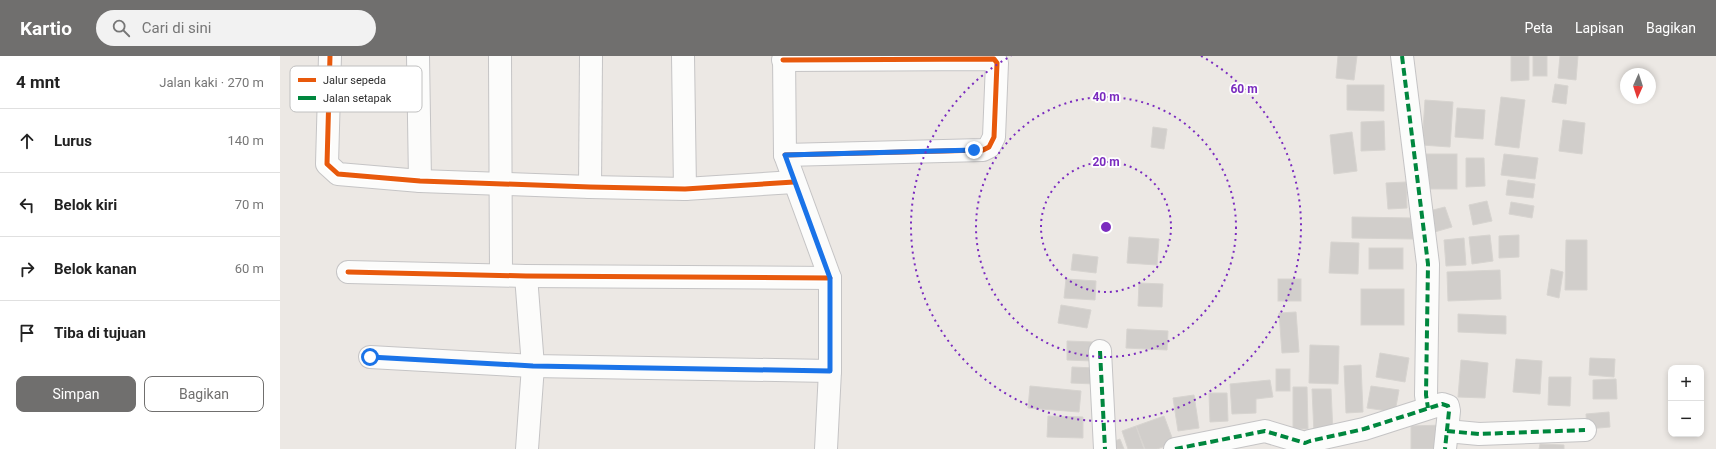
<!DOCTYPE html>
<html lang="id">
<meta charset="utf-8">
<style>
:root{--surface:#fff;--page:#f2f2f2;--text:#222;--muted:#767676;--line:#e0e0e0;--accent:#706f6e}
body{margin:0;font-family:Roboto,sans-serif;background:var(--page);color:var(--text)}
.controls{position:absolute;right:12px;bottom:12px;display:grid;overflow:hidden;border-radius:8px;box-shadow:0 2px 6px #0003}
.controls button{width:36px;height:36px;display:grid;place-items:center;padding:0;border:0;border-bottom:1px solid var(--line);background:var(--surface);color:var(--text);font:20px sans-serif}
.compass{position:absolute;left:1340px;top:12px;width:36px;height:36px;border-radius:50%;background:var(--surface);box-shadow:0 2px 6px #0003;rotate:183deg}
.stop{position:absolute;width:12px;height:12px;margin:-9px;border:3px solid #1a73e8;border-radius:50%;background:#fff}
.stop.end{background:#1a73e8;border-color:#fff;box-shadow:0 1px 4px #0008}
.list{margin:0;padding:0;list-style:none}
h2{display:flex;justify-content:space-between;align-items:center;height:52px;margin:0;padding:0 16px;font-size:17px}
h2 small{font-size:13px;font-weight:400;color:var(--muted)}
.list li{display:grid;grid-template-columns:26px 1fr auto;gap:12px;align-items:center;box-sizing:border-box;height:64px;padding:0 16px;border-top:1px solid var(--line)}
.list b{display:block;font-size:15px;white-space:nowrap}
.list em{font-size:13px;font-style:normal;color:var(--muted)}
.actions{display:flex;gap:8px;padding:12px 16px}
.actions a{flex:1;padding:9px 0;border:1px solid var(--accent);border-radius:8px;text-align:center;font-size:14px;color:var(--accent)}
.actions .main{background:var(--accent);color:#fff}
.icon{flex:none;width:22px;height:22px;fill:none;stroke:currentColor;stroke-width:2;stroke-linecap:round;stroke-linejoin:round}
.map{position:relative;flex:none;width:1436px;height:393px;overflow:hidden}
header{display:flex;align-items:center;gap:24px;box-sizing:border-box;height:56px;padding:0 20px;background:var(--accent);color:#fff}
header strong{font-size:19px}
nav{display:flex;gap:22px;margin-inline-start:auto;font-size:14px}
.search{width:280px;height:36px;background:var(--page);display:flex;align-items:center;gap:10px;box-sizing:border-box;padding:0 14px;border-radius:22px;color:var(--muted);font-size:15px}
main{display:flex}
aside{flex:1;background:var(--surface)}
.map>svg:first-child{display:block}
</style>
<header>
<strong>Kartio</strong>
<div class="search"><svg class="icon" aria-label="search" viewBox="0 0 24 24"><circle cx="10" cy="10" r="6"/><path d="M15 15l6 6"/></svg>Cari di sini</div>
<nav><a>Peta</a><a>Lapisan</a><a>Bagikan</a></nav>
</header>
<main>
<aside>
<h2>4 mnt<small>Jalan kaki · 270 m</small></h2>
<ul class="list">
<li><svg class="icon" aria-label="ahead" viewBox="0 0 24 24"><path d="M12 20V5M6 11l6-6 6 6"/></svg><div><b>Lurus</b></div><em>140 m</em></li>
<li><svg class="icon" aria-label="left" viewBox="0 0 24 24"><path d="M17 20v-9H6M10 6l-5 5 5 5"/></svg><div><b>Belok kiri</b></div><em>70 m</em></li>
<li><svg class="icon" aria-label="right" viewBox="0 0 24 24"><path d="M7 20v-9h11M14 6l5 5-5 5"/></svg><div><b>Belok kanan</b></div><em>60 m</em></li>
<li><svg class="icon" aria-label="arrive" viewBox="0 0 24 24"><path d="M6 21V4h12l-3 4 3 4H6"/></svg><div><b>Tiba di tujuan</b></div></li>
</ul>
<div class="actions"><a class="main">Simpan</a><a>Bagikan</a></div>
</aside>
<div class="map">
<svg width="1436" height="393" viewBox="0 0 1436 393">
<rect width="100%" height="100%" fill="#ece8e4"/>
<!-- building -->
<g fill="#d1cecb" stroke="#d7d4d0">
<polygon points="1058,0 1077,0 1074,24 1056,22"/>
<polygon points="1231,0 1249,0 1249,24 1231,25"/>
<rect x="1253" y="0" width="14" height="20"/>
<polygon points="1280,0 1298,0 1296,24 1278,22"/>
<polygon points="1275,28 1288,30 1286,48 1272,46"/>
<polygon points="1067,29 1104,29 1104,55 1067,54"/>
<polygon points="1221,41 1245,44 1239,92 1215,89"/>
<polygon points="1145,44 1173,46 1170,91 1142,89"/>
<polygon points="1177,52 1205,54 1203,83 1175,81"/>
<polygon points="1283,64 1305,67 1302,98 1279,95"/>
<polygon points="1104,65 1105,94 1081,95 1081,66"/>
<polygon points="873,71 887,73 884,93 871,91"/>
<polygon points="1072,76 1077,115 1054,118 1050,79"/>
<rect x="1145" y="98" width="32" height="35"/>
<polygon points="1224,98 1258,102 1255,123 1221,119"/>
<polygon points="1186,102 1204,102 1205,130 1186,131"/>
<polygon points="1228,124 1255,128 1253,142 1226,139"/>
<polygon points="1126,126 1127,152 1108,153 1106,127"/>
<polygon points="1207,145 1212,165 1193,169 1189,149"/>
<polygon points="1231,146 1254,150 1252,162 1229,158"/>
<polygon points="1165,151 1172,171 1151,177 1145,156"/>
<polygon points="1072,161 1133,162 1133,183 1072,182"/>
<polygon points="1210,179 1213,205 1192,208 1189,181"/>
<polygon points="1239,179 1239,201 1219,202 1219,180"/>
<polygon points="849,181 879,183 877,209 847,207"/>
<polygon points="1184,182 1186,209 1166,210 1164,184"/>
<polygon points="1286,184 1307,184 1307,234 1285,234"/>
<polygon points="1051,186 1079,187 1078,218 1049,217"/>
<rect x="1089" y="192" width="34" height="21"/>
<polygon points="793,198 818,201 816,217 791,214"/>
<polygon points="1271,213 1283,216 1279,242 1267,239"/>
<polygon points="1220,214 1221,243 1168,245 1167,216"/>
<polygon points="786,223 816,225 815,244 784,242"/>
<rect x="998" y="223" width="23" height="22"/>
<polygon points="859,227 883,228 882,251 858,250"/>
<rect x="1081" y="233" width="43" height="36"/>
<polygon points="781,249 811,254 807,272 778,267"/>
<polygon points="1016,256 1019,296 1002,297 999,257"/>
<polygon points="1178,258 1226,260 1226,278 1178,276"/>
<polygon points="847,273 888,275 887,294 846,292"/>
<polygon points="787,285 813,286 813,305 787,304"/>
<polygon points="1030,289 1059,290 1058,328 1029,327"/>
<polygon points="1100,297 1129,302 1125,326 1096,321"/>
<polygon points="1310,302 1335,303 1334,321 1309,319"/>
<polygon points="1236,303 1262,305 1260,338 1233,336"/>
<polygon points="1181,304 1208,307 1205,342 1178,341"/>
<polygon points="1081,309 1083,356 1066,357 1064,310"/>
<polygon points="792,311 815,312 815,328 791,327"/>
<rect x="996" y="313" width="14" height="22"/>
<polygon points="1269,321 1291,321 1290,350 1268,349"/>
<polygon points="1336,323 1337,343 1313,343 1313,324"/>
<polygon points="990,324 993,341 976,343 976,357 952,358 950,328"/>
<polygon points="750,330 801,335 799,356 748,352"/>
<polygon points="1091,330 1119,334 1115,356 1087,352"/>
<polygon points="1013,331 1027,331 1028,373 1013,373"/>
<polygon points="1032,333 1051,333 1053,377 1034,377"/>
<polygon points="929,337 947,337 948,365 930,366"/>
<polygon points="914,339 919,372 898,375 893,342"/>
<polygon points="1329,356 1330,371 1307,373 1306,358"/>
<polygon points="768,360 803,361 803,382 767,381"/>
<polygon points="884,360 894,387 877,393 865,393 856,370"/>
<polygon points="1164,369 1164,393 1131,393 1131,370"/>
<polygon points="856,370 864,393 848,393 842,375"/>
<polygon points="840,383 844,393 829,393 827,388"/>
<polygon points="1260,388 1284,389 1284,393 1259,393"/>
</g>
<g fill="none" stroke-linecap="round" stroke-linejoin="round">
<defs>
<g id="minor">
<polyline points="50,0 47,108 58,118 140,125 310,131 405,133 514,126"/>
<polyline points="138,0 140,125"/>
<polyline points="220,0 221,218"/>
<polyline points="403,0 405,133"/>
<polyline points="504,0 505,99 550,222 550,315 546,393"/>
<polyline points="1122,0 1148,208 1146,339 1148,352"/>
<polyline points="503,4 714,3 717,7 714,81 709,91 703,94 505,99"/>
<polyline points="310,131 311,0"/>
<polyline points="68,216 246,220 550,222"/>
<polyline points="246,220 253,310 247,393"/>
<polyline points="820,295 825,393"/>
<polyline points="90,301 253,310 550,315"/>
<polyline points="1167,375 1199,378 1305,374"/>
<polyline points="895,393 985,375 1025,387 1030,385 1084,373 1162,348 1168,350 1169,355 1165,393"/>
</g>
</defs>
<!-- minor casing -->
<use href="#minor" stroke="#c5c4c5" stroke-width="24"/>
<!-- minor -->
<use href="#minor" stroke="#fcfcfb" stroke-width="22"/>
<!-- quiet -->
<g stroke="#00873e" stroke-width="4" stroke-dasharray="8 4" stroke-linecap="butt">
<polyline points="1122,0 1148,208 1146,339 1148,352"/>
<polyline points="820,295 825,393"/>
<polyline points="1167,375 1199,378 1305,374"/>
<polyline points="895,393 985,375 1025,387 1030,385 1084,373 1162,348 1168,350 1169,355 1165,393"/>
</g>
<defs>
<g id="cycleway">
<polyline points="50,0 47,108 58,118 140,125 310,131 405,133 514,126"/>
<polyline points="503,4 714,3 717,7 714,81 709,91 703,94 505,99"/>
<polyline points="68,216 246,220 550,222"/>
</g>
</defs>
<!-- cycleway casing -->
<use href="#cycleway" stroke="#fff" stroke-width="8"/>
<!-- cycleway -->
<use href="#cycleway" stroke="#e8590c" stroke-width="5"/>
</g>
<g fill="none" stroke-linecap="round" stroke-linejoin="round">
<!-- route -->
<polyline stroke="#1a73e8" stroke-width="5" points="90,301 253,310 550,315 550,222 505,99 694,94"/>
</g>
<!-- distance rings -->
<g fill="none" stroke="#7b2cbf" stroke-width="2" stroke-dasharray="2 4">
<circle cx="826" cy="171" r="65"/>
<circle cx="826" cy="171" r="130"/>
<path d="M921 0A195 195 0 1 1 731 0"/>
</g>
<!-- legend -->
<rect x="10" y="10" width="132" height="46" rx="6" fill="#fff" stroke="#c0c0c0" stroke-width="1"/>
<rect x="18" y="22" width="18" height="4" fill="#e8590c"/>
<rect x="18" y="40" width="18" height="4" fill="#00873e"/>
<g font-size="11" fill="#2e2e2e">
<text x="43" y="28">Jalur sepeda</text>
<text x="43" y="46">Jalan setapak</text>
</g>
<circle cx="826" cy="171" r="6" fill="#7b2cbf" stroke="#fff" stroke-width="2"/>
<g font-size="12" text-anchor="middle" font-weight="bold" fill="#7b2cbf" stroke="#fff" stroke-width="3.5" stroke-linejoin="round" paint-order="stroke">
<text x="964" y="37">60 m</text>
<text x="826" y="45">40 m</text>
<text x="826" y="110">20 m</text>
</g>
</svg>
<div class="controls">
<button>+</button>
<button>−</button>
</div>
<svg class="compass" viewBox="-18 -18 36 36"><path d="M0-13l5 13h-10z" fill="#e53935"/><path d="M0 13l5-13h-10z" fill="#767676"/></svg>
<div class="stop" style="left:90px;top:301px"></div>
<div class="stop end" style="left:694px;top:94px"></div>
</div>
</main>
